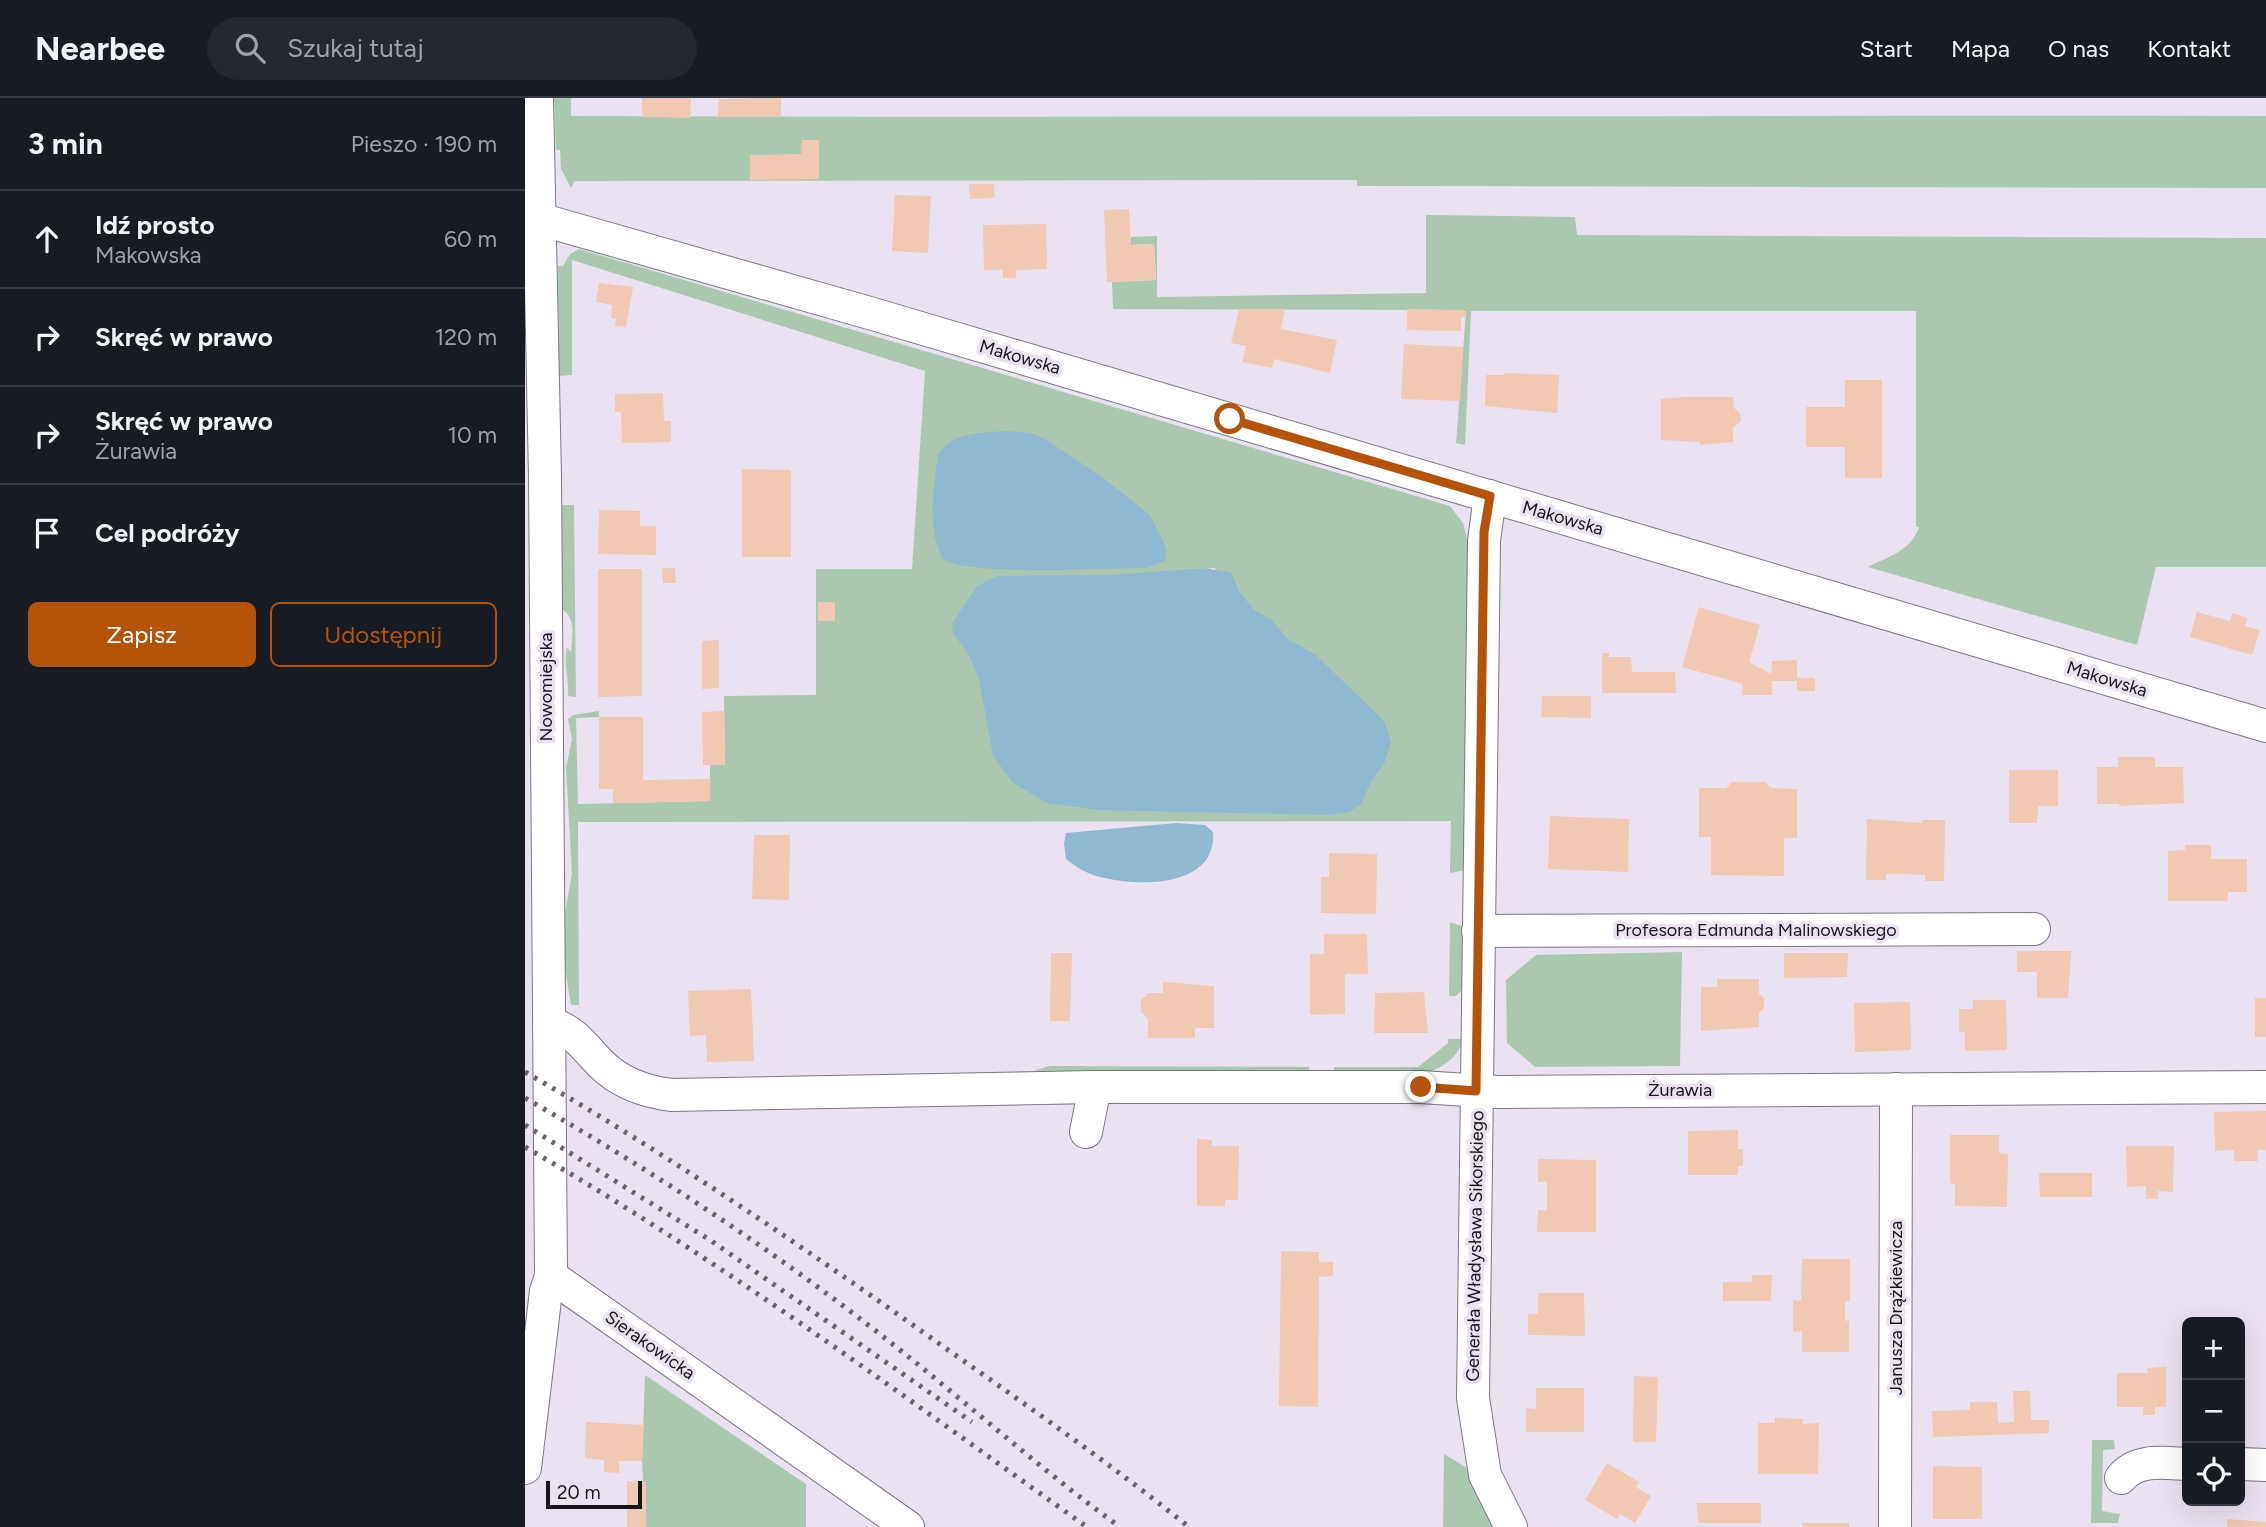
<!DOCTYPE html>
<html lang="pl">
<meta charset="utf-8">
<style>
:root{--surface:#171b24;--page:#242831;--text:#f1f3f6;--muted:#9ea1a6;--line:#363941;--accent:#b45309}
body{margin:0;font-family:Figtree,sans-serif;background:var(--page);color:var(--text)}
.controls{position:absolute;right:21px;bottom:21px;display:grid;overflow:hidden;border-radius:10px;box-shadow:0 7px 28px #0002}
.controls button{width:63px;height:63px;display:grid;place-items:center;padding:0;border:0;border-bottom:2px solid var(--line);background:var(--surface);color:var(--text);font:35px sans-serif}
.scale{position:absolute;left:21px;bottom:18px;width:96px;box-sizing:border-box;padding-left:7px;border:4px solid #19161b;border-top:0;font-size:19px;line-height:24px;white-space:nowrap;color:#19161b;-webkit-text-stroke:5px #ebe2f1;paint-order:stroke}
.stop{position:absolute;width:21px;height:21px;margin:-16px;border:5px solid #b45309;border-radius:50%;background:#fff}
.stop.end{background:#b45309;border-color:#fff;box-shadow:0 2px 7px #0008}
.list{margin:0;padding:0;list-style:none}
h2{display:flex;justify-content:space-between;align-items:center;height:91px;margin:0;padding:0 28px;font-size:30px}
h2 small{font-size:23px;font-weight:400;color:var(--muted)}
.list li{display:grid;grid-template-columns:46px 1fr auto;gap:21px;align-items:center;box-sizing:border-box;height:98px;padding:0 28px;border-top:2px solid var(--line)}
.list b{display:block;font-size:26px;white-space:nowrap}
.list p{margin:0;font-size:23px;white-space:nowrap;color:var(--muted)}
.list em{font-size:23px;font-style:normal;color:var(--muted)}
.actions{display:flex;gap:14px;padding:21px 28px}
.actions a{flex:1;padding:16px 0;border:2px solid var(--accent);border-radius:10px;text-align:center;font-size:24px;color:var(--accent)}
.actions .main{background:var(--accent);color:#fff}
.icon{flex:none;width:38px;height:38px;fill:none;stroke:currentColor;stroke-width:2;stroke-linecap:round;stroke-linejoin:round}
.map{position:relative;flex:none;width:1741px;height:1429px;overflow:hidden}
header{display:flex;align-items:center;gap:42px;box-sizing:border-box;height:98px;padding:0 35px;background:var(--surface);border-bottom:2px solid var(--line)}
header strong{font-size:33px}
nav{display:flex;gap:38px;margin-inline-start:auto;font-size:24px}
.search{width:490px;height:63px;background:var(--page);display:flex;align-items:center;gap:18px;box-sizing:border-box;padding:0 24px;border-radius:38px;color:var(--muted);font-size:26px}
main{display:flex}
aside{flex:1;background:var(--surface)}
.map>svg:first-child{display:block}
</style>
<header>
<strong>Nearbee</strong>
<div class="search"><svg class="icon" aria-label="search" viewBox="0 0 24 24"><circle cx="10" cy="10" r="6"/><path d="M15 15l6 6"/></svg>Szukaj tutaj</div>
<nav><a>Start</a><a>Mapa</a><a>O nas</a><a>Kontakt</a></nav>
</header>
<main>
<aside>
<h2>3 min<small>Pieszo · 190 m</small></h2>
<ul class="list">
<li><svg class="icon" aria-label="ahead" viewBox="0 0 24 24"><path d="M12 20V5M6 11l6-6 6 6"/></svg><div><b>Idź prosto</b><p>Makowska</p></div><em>60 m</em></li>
<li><svg class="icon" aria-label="right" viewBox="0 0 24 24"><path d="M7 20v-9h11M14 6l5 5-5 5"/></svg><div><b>Skręć w prawo</b></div><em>120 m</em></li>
<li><svg class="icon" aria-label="right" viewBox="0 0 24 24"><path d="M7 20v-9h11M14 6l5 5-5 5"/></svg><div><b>Skręć w prawo</b><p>Żurawia</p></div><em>10 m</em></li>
<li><svg class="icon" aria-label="arrive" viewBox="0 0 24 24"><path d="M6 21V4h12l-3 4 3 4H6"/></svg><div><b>Cel podróży</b></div></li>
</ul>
<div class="actions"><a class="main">Zapisz</a><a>Udostępnij</a></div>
</aside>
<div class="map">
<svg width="1741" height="1429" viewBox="0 0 1741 1429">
<rect width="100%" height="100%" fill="#ebe2f1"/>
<!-- green -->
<g fill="#aac8af" fill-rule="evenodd">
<path d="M29,0h17v18c565,2 1130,-1 1695,0v72l-909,-2v-6l-782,1 -4,7 -10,-19 -1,-19h-4z"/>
<path d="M901,117l149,2 2,18 689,3v329h-110l-19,78 -269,-78c21,-11 43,-16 51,-40h-3v-216h-445l-6,134 -9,-2 10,-131 -6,-2 -347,-1 -1,-27 44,-2 -2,-36 -23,1v-8l26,-1v61l269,-4z"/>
<path d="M54,151l871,257 13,17 7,26 -4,321 -16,3 1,-52 -873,1 1,183h-8l-6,-36 -1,-51 8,-44 -6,-106 6,-29 -4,-20 5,-4 26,-4v6l-23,1 2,86 132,-3v-36h15l-1,-69 92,-1v-126h96l13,-198 -353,-111v115l-13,1 -1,-110h5l7,-12zM690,470l1,5 56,74 -78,-78z"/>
<path d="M36,407h13l2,192 -8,-1c1,-18 -5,-33 -1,-49l4,5c1,-18 6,-35 -11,-44z"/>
<polygon points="925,824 940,829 940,889 931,898 924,898"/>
<polygon points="1157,854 1155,968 1010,969 982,945 981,882 1011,857"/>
<path d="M923,941h16c-19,51 -86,36 -130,36v-8h84l30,-24z"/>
<polygon points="524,968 784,969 784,977 148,989 143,982 493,978"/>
<polygon points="120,1277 281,1386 281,1429 121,1429 117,1363"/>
<polygon points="1567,1342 1589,1342 1590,1351 1578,1352 1577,1413 1595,1416 1593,1425 1566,1425"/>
<polygon points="919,1356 942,1370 968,1429 918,1429"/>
</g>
<!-- water -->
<g fill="#8fb8d1">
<path d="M481,333l25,2 14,6 57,38 48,38 17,34 -2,12 -18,7c-39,0 -176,8 -203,-8 -18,-27 -10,-75 -6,-105 14,-24 44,-22 68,-24z"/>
<polygon points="680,470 707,475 713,492 728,511 747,522 763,541 791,557 859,623 866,644 859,666 846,683 836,707 823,714 804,717 574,712 522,705 488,685 468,658 454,581 444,557 428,535 427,525 452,488 472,478 587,477"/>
<path d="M651,725l29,2 8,7c4,56 -74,55 -113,45 -13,-3 -24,-10 -34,-18l-2,-16 2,-10z"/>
</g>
<!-- building -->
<g fill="#f1c8b1">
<polygon points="117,0 166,0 165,20 117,19"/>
<polygon points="236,0 256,0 256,18 193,19 194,1"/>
<polygon points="277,42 294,42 294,81 225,82 225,57 276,56"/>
<polygon points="444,86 469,86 470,100 445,101"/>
<polygon points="370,97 406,98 403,155 367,153"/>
<polygon points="604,111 606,147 629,146 631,182 582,184 579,112"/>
<polygon points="521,126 522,171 491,172 491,180 478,180 478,172 459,172 458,127"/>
<polygon points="74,185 108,189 101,229 90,228 91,221 86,220 87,207 71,204"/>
<polygon points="714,211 760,211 756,231 812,242 805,275 749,261 747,270 717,264 721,248 706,245"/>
<polygon points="882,211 936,212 941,213 940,219 936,219 936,233 882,232"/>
<polygon points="879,246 938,249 935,303 876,301"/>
<polygon points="979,275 1034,277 1032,315 960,308 961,277 979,277"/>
<polygon points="1320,282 1357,282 1357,380 1320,380 1320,349 1281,349 1281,309 1320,309"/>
<polygon points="138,295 139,323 146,323 146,344 97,345 96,314 90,314 90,296"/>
<polygon points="1158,299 1208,299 1209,310 1215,315 1216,323 1208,329 1208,344 1175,347 1175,344 1136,342 1136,301"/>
<polygon points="217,371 266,372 266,459 217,459"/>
<polygon points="74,412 115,413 115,428 131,428 131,457 73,456"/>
<polygon points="137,470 150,470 151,485 138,485"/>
<polygon points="73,471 117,471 117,598 73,599"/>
<rect x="293" y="504" width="17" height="19"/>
<polygon points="1174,509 1235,527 1224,564 1246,576 1247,563 1272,562 1272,580 1290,580 1290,593 1272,593 1272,583 1247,583 1247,597 1217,597 1218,586 1157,569"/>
<polygon points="1672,514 1705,523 1707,515 1723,520 1720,528 1735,532 1727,557 1665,539"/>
<polygon points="194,542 194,590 177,591 177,543"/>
<polygon points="1077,555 1084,555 1084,559 1106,559 1107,574 1150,574 1151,595 1077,595"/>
<polygon points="1017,598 1066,598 1066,620 1016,619"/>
<polygon points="199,613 200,667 178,667 177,614"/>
<polygon points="74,619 118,619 118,682 185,681 185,703 88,705 88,691 74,691"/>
<polygon points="1593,659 1630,659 1630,669 1658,669 1659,705 1594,708 1594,706 1572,706 1572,669 1593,669"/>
<polygon points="1484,672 1533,672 1533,708 1513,708 1512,725 1484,725"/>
<polygon points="1207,684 1240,684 1246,690 1272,691 1272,740 1259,740 1259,778 1186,777 1186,739 1174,739 1174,690 1201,690"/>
<polygon points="1025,718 1104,721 1103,774 1023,771"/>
<polygon points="1342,721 1397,725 1397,722 1420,722 1419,783 1400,783 1400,777 1380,776 1361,776 1361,782 1341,782"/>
<polygon points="229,737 265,737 264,802 227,801"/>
<polygon points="1660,747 1686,747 1686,761 1722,761 1722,794 1703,794 1702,803 1643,803 1643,753 1660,752"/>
<polygon points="804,755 852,756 851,816 796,815 796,779 804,779"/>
<polygon points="799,836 842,836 843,876 820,876 820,916 785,917 785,856 799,856"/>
<polygon points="1492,853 1546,853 1543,900 1512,900 1512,874 1492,874"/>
<polygon points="526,855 547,855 545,923 525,923"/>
<polygon points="1259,855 1323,855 1322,879 1259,880"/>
<polygon points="1192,881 1234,881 1234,896 1239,900 1239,910 1234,915 1234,929 1176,933 1176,889 1192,889"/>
<polygon points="638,884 689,888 689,930 670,930 670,940 623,940 623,921 616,914 616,902 623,895 638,895"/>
<polygon points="226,891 229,963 182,964 181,937 165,938 163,893"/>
<polygon points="899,894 903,935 849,935 850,895"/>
<rect x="1730" y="900" width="11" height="39"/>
<polygon points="1448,902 1481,902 1482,952 1440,953 1440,934 1434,934 1434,911 1448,911"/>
<polygon points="1385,904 1386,952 1330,954 1329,905"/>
<polygon points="1741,1013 1741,1052 1732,1052 1733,1063 1709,1063 1709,1052 1690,1053 1689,1014"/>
<polygon points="1213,1032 1213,1051 1218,1051 1218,1068 1213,1068 1213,1077 1163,1077 1163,1033"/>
<polygon points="1425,1037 1474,1037 1474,1055 1483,1056 1482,1109 1430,1108 1430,1086 1425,1085"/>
<polygon points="672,1041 687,1042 687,1048 714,1048 713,1102 700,1102 700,1108 672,1108"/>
<polygon points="1601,1048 1649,1048 1648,1094 1633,1093 1633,1101 1621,1101 1621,1088 1602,1089"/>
<polygon points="1013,1061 1071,1062 1071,1134 1012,1134 1013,1112 1022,1112 1022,1084 1013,1084"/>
<polygon points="1514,1075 1567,1075 1567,1099 1515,1099"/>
<polygon points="756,1153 794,1154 794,1164 808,1164 808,1178 794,1179 793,1309 754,1308"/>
<polygon points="1277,1161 1325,1161 1325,1203 1320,1203 1320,1223 1324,1222 1324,1254 1277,1254 1277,1233 1268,1234 1268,1202 1276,1203"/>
<polygon points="1227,1177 1247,1177 1246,1203 1198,1203 1198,1184 1227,1184"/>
<polygon points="1013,1195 1059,1195 1060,1238 1003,1237 1003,1216 1013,1216"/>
<polygon points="1641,1269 1641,1309 1630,1309 1630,1317 1618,1317 1618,1309 1592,1309 1592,1275 1623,1275 1622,1270"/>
<polygon points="1109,1278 1133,1279 1131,1344 1108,1344"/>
<polygon points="1011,1290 1059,1290 1059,1334 1001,1334 1001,1310 1011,1311"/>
<polygon points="1488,1293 1505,1293 1506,1322 1524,1322 1524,1335 1408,1339 1407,1313 1445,1312 1445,1304 1472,1304 1473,1325 1489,1324"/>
<polygon points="1250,1320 1278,1321 1278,1326 1294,1325 1293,1376 1233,1376 1233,1325 1250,1325"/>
<polygon points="61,1324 119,1327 117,1363 94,1363 94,1375 79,1374 79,1362 60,1360"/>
<polygon points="1082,1365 1114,1384 1111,1389 1126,1398 1110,1425 1095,1416 1092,1421 1060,1402"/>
<polygon points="1408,1368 1457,1369 1457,1421 1408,1421"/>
<polygon points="102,1383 121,1384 121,1429 102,1429"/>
<polygon points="1172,1405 1236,1405 1236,1425 1173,1425"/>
<polygon points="1702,1421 1741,1424 1741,1429 1702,1429"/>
<rect x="1277" y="1425" width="47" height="4"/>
</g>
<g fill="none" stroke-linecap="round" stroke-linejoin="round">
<defs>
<g id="minor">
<polyline points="0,117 348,216 1741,628"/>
<polyline points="965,398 959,443 948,1300 960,1377 986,1429"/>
<polyline points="953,833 1509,831"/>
<path d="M25,925c24,7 35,25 51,41 19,19 46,28 71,31l423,-8h326l77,5 768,-5"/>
<polyline points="561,1034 570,989"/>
<polyline points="26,1178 383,1429"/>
<polyline points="1715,1366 1741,1367"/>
<polyline points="0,1370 21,1193 26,1178 20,379 12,0"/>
<path d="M1596,1380c16,-20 43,-15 66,-14"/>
<polyline points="1370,1429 1371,991"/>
</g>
</defs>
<!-- minor casing -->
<use href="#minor" stroke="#7d7582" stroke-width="34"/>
<!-- minor -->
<use href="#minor" stroke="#fff" stroke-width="32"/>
<!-- rail -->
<g stroke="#69646c" stroke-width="5" stroke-dasharray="3.5 7" stroke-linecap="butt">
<path d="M0,974c144,83 281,177 416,273 84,59 168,118 248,182"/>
<path d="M0,1000c124,71 244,149 356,237 81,63 156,132 239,192"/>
<polyline points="0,1027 185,1142 447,1324"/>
<path d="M0,1049c196,113 378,249 562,380"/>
</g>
</g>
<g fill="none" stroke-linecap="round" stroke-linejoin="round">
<!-- route -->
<polyline stroke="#b45309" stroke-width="9" points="705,321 965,398 959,434 951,993 896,989"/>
</g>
<g text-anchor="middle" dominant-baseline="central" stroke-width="7" stroke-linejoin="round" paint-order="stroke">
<!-- street labels -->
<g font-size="18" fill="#19161b" stroke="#ebe2f1">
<text transform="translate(495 259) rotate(16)">Makowska</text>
<text transform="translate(1038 420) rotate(16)">Makowska</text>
<text transform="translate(1582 581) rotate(17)">Makowska</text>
<text transform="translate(21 589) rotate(-90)">Nowomiejska</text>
<text x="1231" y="832">Profesora Edmunda Malinowskiego</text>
<text x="1155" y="992">Żurawia</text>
<text transform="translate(950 1148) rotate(-89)">Generała Władysława Sikorskiego</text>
<text transform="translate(1371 1210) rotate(-90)">Janusza Drążkiewicza</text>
<text transform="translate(125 1247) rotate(35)">Sierakowicka</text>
</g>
</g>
</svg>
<div class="controls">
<button>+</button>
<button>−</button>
<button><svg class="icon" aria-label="locate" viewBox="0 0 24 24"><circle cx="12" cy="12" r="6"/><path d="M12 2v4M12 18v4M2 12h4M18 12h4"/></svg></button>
</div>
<div class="scale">20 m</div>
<div class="stop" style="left:705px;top:321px"></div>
<div class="stop end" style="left:896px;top:989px"></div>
</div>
</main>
